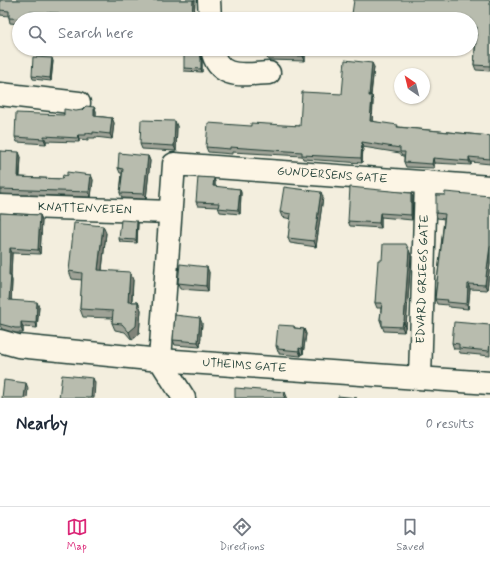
<!DOCTYPE html>
<style>
:root{--surface:#fff;--page:#f6f6f7;--text:#1f2937;--muted:#747a83;--line:#e0e1e3;--accent:#db2777}
body{margin:0;font-family:Mynerve,sans-serif;background:var(--page);color:var(--text)}
.compass{position:absolute;left:394px;top:68px;width:36px;height:36px;border-radius:50%;background:var(--surface);box-shadow:0 1px 3px #0004;rotate:325deg}
.list{margin:0;padding:0;list-style:none}
h2{display:flex;justify-content:space-between;align-items:center;height:52px;margin:0;padding:0 16px;font-size:17px}
h2 small{font-size:13px;font-weight:400;color:var(--muted)}
.icon{flex:none;width:22px;height:22px;fill:none;stroke:currentColor;stroke-width:2;stroke-linecap:round;stroke-linejoin:round}
.map{position:relative;flex:none;width:490px;height:398px;overflow:hidden}
.search{position:absolute;background:var(--surface);box-shadow:0 1px 3px #0004;left:12px;right:12px;top:12px;height:44px;display:flex;align-items:center;gap:10px;box-sizing:border-box;padding:0 14px;border-radius:22px;color:var(--muted);font-size:15px}
.sheet{height:108px;background:var(--surface)}
nav{display:flex;justify-content:space-around;align-items:center;box-sizing:border-box;height:56px;border-top:1px solid var(--line);background:var(--surface);font-size:11px;color:var(--muted)}
nav a{display:grid;justify-items:center;gap:2px}
nav .on{color:var(--accent)}
.map>svg:first-child{display:block}
</style>
<div class="map">
<svg width="490" height="398" viewBox="0 0 490 398">
<rect width="100%" height="100%" fill="#f3eede"/>
<filter id="ink" filterUnits="userSpaceOnUse"><feTurbulence type="fractalNoise" baseFrequency=".025" numOctaves="2"/><feDisplacementMap in="SourceGraphic" scale="8" xChannelSelector="R" yChannelSelector="G"/><feConvolveMatrix kernelMatrix="1 2 1 2 8 2 1 2 1" color-interpolation-filters="sRGB"/></filter>
<g filter="url(#ink)">
<g fill="none" stroke-linecap="round" stroke-linejoin="round">
<defs>
<g id="minor">
<polyline points="209,0 210,19"/>
<path d="M212,49c6,32 32,25 57,24"/>
<polyline points="0,94 79,103"/>
<path id="s1" d="M0,206l170,6"/>
<path id="s2" d="M420,377l6,-195"/>
<path id="s3" d="M184,398l-24,-38 14,-196 316,23"/>
</g>
<g id="major">
<path id="s4" d="M0,341l18,5 142,14 330,23"/>
</g>
</defs>
<!-- minor casing -->
<use href="#minor" stroke="#1f3d34" stroke-width="25"/>
<!-- major casing -->
<use href="#major" stroke="#1f3d34" stroke-width="25"/>
<!-- minor -->
<use href="#minor" stroke="#fcf5e5" stroke-width="22"/>
<!-- major -->
<use href="#major" stroke="#fcf5e5" stroke-width="22"/>
</g>
<!-- wall -->
<g fill="#9ea296" stroke="#1f3d34">
<polygon points="0,0 195,0 194,19 59,19 59,18 32,17 32,19 19,19 19,24 10,23 9,18 9,16 0,15"/>
<polygon points="490,0 490,71 476,70 474,65 476,32 472,32 471,29 471,19 354,19 352,14"/>
<polygon points="225,49 236,49 235,53 226,52"/>
<polygon points="305,49 305,61 268,60 266,55"/>
<polygon points="199,51 202,60 202,72 184,71 184,68"/>
<polygon points="53,61 51,81 33,79 32,76"/>
<polygon points="374,67 371,96 372,96 373,101 372,121 399,127 490,136 490,164 471,162 471,165 434,163 434,168 406,167 404,162 404,156 402,156 400,153 363,147 362,163 303,159 302,156 232,152 232,154 208,152 206,147 251,126 300,126 342,94"/>
<polygon points="94,107 96,111 96,116 112,118 114,123 112,139 95,137 95,138 88,138 88,140 79,139 79,142 46,141 46,144 17,142 15,137 64,115"/>
<polygon points="177,126 176,151 142,149 140,144"/>
<polygon points="0,151 21,157 20,177 62,179 67,176 91,175 93,180 91,197 0,194"/>
<polygon points="148,156 150,161 146,199 122,198 120,193 122,173 120,173 118,168"/>
<polygon points="214,178 215,182 215,187 240,189 241,193 240,214 220,212 218,207 198,206 196,202"/>
<polygon points="445,195 490,196 490,264 487,290 470,289 468,309 449,307 448,305 437,304 435,299 444,219 437,218 436,213"/>
<polygon points="323,197 316,247 290,243 288,238 291,219 282,217 280,212"/>
<polygon points="413,197 412,220 381,217 381,228 350,226 348,221"/>
<polygon points="0,213 40,215 42,220 40,254 12,253 11,276 12,281 11,300 39,307 37,328 23,327 23,333 16,333 2,329 0,326"/>
<polygon points="137,221 138,223 137,243 120,242 119,239"/>
<polygon points="106,233 102,270 133,280 132,302 138,302 141,310 139,334 132,340 125,332 115,330 112,323 113,318 83,317 80,309 82,280 72,279 69,271"/>
<polygon points="411,255 406,327 405,327 404,332 384,331 380,320 381,308 377,308 375,303 382,260"/>
<polygon points="209,272 208,291 180,289 178,283"/>
<polygon points="202,323 200,347 175,345 173,340"/>
<polygon points="490,325 490,356 460,353 459,349 454,349 452,343"/>
<polygon points="294,326 295,328 304,329 306,334 303,354 301,354 301,356 279,354 279,352 278,352 276,346"/>
</g>
<!-- shaded-wall -->
<g fill="#81847a" stroke="#1f3d34">
<polygon points="193,0 195,0 194,19 192,19"/>
<polygon points="30,12 32,17 32,19 30,19"/>
<polygon points="303,49 305,49 305,61 303,56"/>
<polygon points="52,58 53,61 51,81 50,78"/>
<polygon points="201,58 202,60 202,72 201,69"/>
<polygon points="372,63 374,67 370,101 369,96"/>
<polygon points="372,96 373,101 372,125 370,121"/>
<polygon points="94,107 96,111 96,121 94,116"/>
<polygon points="112,118 114,123 112,139 110,134"/>
<polygon points="175,121 177,126 176,151 174,146"/>
<polygon points="78,135 79,139 79,142 78,138"/>
<polygon points="44,136 46,141 46,144 44,139"/>
<polygon points="362,142 363,147 362,163 361,158"/>
<polygon points="19,152 21,157 19,182 18,177"/>
<polygon points="148,156 150,161 146,199 144,194"/>
<polygon points="469,157 471,162 471,165 469,161"/>
<polygon points="433,158 434,163 434,168 432,164"/>
<polygon points="91,175 93,180 91,197 89,192"/>
<polygon points="214,178 215,182 215,191 213,186"/>
<polygon points="240,189 241,193 240,214 238,210"/>
<polygon points="321,192 323,197 316,247 314,241"/>
<polygon points="411,193 413,197 412,220 411,215"/>
<polygon points="380,213 381,217 381,228 379,223"/>
<polygon points="40,215 42,220 40,254 38,250"/>
<polygon points="137,221 138,223 137,243 136,240"/>
<polygon points="103,226 106,233 101,278 98,270"/>
<polygon points="490,246 490,264 487,290 485,285"/>
<polygon points="10,248 12,253 11,276 12,281 11,305 9,300 9,276"/>
<polygon points="409,250 411,255 406,327 404,322"/>
<polygon points="207,267 209,272 208,291 206,286"/>
<polygon points="130,272 133,280 131,310 128,302"/>
<polygon points="468,284 470,289 468,309 467,304"/>
<polygon points="37,302 39,307 37,328 36,323"/>
<polygon points="138,302 141,310 139,334 132,340 129,332"/>
<polygon points="200,318 202,323 200,347 198,342"/>
<polygon points="21,322 23,327 23,333 21,328"/>
<polygon points="403,322 405,327 404,332 402,327"/>
<polygon points="304,329 306,334 303,354 302,349"/>
<polygon points="299,348 301,354 301,356 299,351"/>
<polygon points="93,378 95,383 94,398 91,398"/>
<polygon points="26,383 28,388 27,398 24,398"/>
<polygon points="285,392 287,397 287,398 284,398"/>
</g>
<!-- building -->
<g fill="#b8bcae" stroke="#1f3d34">
<polygon points="0,0 193,0 192,19 59,19 59,13 30,12 30,19 9,18 9,11 0,10"/>
<polygon points="354,0 490,0 490,66 474,65 477,27 471,27 471,19 355,19 355,15 352,14"/>
<polygon points="225,49 235,49 234,50"/>
<polygon points="266,49 303,49 303,56 266,55"/>
<polygon points="184,51 199,51 201,58 201,69 184,68"/>
<polygon points="33,57 52,58 50,78 32,76"/>
<polygon points="345,60 372,63 369,96 372,96 370,121 398,125 397,127 490,136 490,159 469,157 469,161 433,158 432,164 404,162 405,152 400,152 400,148 362,142 361,158 302,155 302,152 230,147 230,149 206,147 208,123 251,126 251,123 300,126 302,92 342,94"/>
<polygon points="86,106 94,107 94,116 112,118 110,134 93,132 93,134 86,133 86,135 78,135 78,138 44,136 44,139 15,137 16,113 64,115 64,109 76,111 82,110"/>
<polygon points="141,120 175,121 174,146 140,144"/>
<polygon points="0,151 19,152 18,177 62,179 63,175 67,176 67,172 91,175 89,192 0,189"/>
<polygon points="119,153 148,156 144,194 120,193 123,169 118,168"/>
<polygon points="198,177 214,178 213,186 240,189 238,210 218,208 219,203 196,202"/>
<polygon points="284,187 321,192 314,241 288,238 291,214 280,212"/>
<polygon points="350,187 411,193 411,215 380,213 379,223 348,221"/>
<polygon points="445,192 490,196 490,246 485,285 468,284 467,304 447,302 448,300 435,299 445,214 436,213 436,195 445,195"/>
<polygon points="0,213 40,215 38,250 10,248 9,276 11,276 9,300 37,302 36,323 21,322 21,328 15,328 0,324"/>
<polygon points="121,220 137,221 136,240 119,239"/>
<polygon points="74,223 103,226 98,270 130,272 128,302 138,302 136,326 129,332 122,324 112,323 113,311 80,309 82,273 69,271"/>
<polygon points="383,244 406,244 409,250 404,322 403,322 402,327 382,326 382,320 380,320 382,303 375,303 378,260 382,260"/>
<polygon points="180,264 207,267 206,286 178,283"/>
<polygon points="175,315 200,318 198,342 173,340"/>
<polygon points="454,322 490,325 490,343 489,351 459,348 459,344 452,343"/>
<polygon points="278,325 294,326 294,328 304,329 302,349 299,348 299,351 278,349 278,346 276,346"/>
<polygon points="62,375 93,378 91,398 59,398"/>
<polygon points="4,380 26,383 24,398 2,398"/>
<polygon points="235,388 285,392 284,398 235,398"/>
<polygon points="338,396 357,398 338,398"/>
</g>
</g>
<g text-anchor="middle" dominant-baseline="central" stroke-width="3" stroke-linejoin="round" paint-order="stroke">
<!-- street labels -->
<g font-size="12" fill="#1f3d34" stroke="#fcf5e5">
<text stroke="none"><textPath href="#s3" startOffset="400">GUNDERSENS GATE</textPath></text>
<text stroke="none"><textPath href="#s1" startOffset="85">KNATTENVEIEN</textPath></text>
<text stroke="none"><textPath href="#s2" startOffset="98">EDVARD GRIEGS GATE</textPath></text>
<text stroke="none"><textPath href="#s4" startOffset="246">UTHEIMS GATE</textPath></text>
</g>
</g>
</svg>
<svg class="compass" viewBox="-18 -18 36 36"><path d="M0-13l5 13h-10z" fill="#e53935"/><path d="M0 13l5-13h-10z" fill="#747a83"/></svg>
<div class="search"><svg class="icon" aria-label="search" viewBox="0 0 24 24"><circle cx="10" cy="10" r="6"/><path d="M15 15l6 6"/></svg>Search here</div>
</div>
<section class="sheet">
<h2>Nearby<small>0 results</small></h2>
<ul class="list">
</ul>
</section>
<nav>
<a class="on"><svg class="icon" aria-label="map" viewBox="0 0 24 24"><path d="M3 6l6-2 6 2 6-2v14l-6 2-6-2-6 2zM9 4v14M15 6v14"/></svg>Map</a>
<a><svg class="icon" aria-label="directions" viewBox="0 0 24 24"><path d="M12 3l9 9-9 9-9-9zM9 14v-3h6M13 9l2 2-2 2"/></svg>Directions</a>
<a><svg class="icon" aria-label="saved" viewBox="0 0 24 24"><path d="M7 4h10v16l-5-4-5 4z"/></svg>Saved</a>
</nav>
